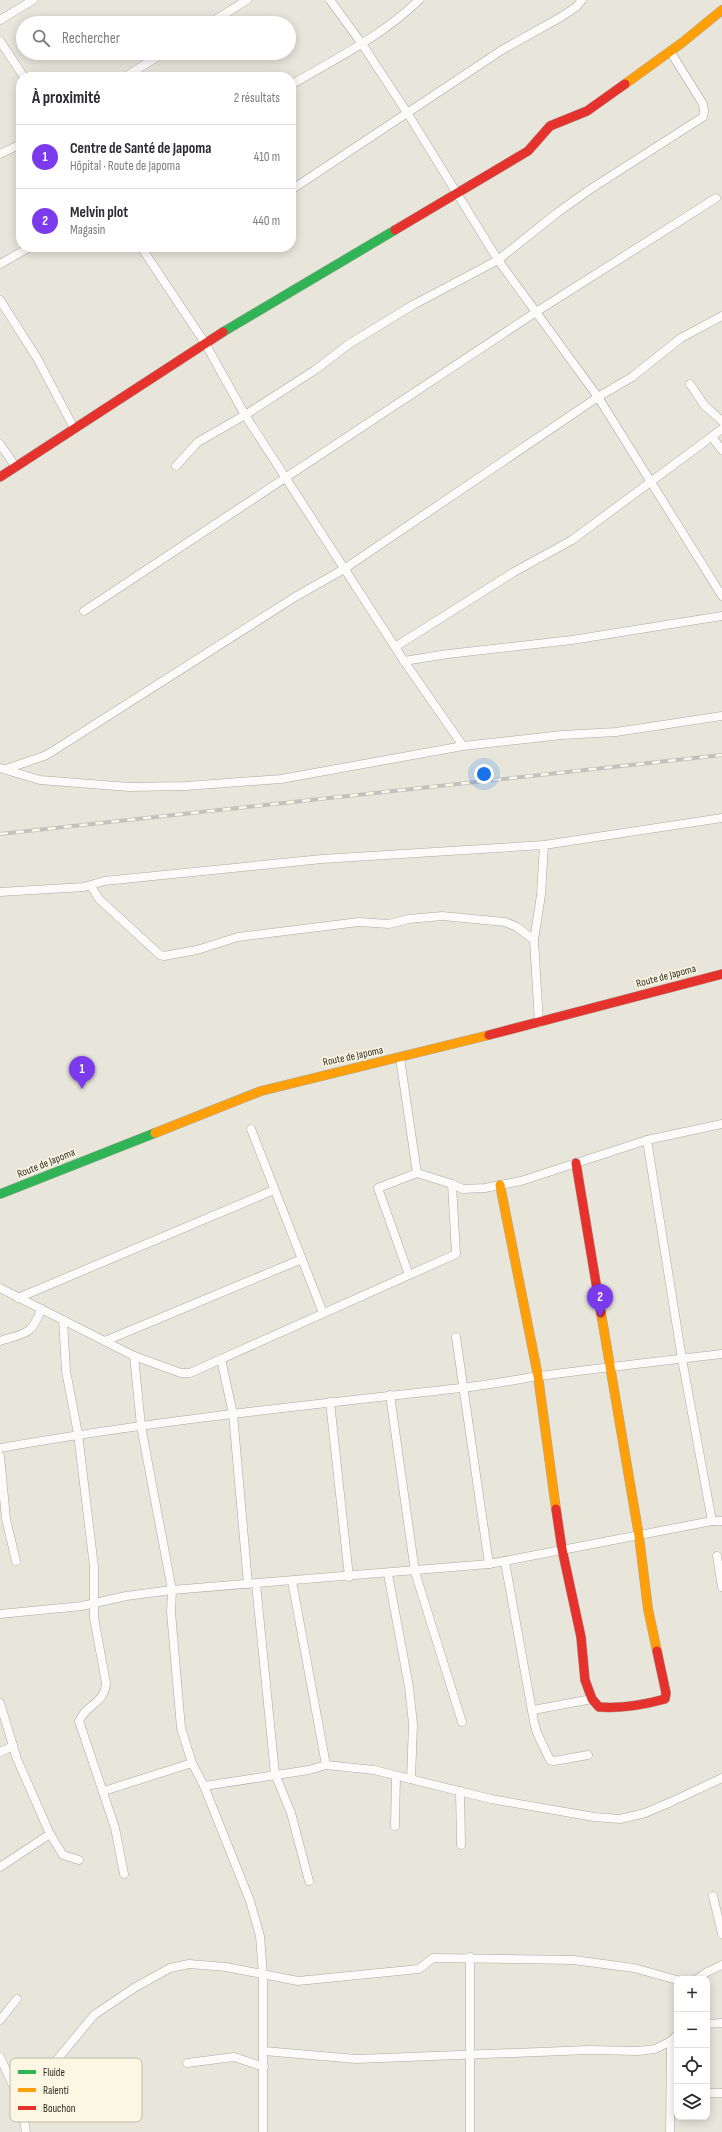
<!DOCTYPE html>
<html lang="fr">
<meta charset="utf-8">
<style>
:root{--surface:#fff;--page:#f2f2f3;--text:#2b2b33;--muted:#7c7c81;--line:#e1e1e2;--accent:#7c3aed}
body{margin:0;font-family:"Sofia Sans Condensed",sans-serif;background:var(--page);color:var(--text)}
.controls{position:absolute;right:12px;bottom:12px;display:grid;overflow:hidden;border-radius:8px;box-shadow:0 2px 10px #0003}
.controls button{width:36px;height:36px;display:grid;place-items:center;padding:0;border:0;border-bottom:1px solid var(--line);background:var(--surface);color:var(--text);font:20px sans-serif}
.you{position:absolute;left:484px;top:774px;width:14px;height:14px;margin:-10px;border:3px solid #fff;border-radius:50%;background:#1a73e8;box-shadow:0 0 0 6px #1a73e833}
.badge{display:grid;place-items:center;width:26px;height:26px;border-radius:50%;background:var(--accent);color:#fff;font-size:13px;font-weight:700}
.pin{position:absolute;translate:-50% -33px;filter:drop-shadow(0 1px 2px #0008)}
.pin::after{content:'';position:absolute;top:21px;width:14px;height:12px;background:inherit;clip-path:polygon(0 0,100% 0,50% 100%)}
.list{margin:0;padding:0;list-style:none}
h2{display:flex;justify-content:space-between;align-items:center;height:52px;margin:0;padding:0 16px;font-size:17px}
h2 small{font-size:13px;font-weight:400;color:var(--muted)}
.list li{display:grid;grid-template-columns:26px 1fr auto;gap:12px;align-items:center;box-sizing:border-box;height:64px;padding:0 16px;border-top:1px solid var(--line)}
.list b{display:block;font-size:15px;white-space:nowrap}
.list p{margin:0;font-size:13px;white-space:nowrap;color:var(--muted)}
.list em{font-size:13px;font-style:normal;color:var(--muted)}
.icon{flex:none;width:22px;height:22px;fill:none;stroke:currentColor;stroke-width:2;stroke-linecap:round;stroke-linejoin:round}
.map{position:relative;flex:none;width:722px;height:2132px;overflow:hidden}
.search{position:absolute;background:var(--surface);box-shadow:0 2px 10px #0003;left:16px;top:16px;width:280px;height:44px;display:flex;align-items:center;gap:10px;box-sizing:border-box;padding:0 14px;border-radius:22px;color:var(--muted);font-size:15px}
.panel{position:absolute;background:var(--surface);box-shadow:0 2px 10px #0003;left:16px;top:72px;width:280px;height:180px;border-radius:16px}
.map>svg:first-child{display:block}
</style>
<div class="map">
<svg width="722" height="2132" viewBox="0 0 722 2132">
<rect width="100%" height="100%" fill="#e8e6db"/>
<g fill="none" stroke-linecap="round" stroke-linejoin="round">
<defs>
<g id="street">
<polyline points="330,0 362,44 408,114 498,260 598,397 722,596"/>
<polyline points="0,20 33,0"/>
<polyline points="210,23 247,0"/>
<polyline points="0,41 24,77"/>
<polyline points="125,77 163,53"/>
<path d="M291,85c44,-26 91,-49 128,-85"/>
<polyline points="0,154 21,144"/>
<polyline points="291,190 502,50 561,17 576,7 582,0"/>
<polyline points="141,247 205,343 245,415 404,661 463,746"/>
<polyline points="0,264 30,247"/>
<polyline points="0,300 37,358 74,428"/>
<polyline points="690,384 704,405 722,421"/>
<polyline points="712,437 722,450"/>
<polyline points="0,444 15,466"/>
<polyline points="176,466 198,442 245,415 315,370 349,344 413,305 498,260 557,213 589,190 703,117 704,111 703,104 670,51"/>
<polyline points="84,611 536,312 716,198"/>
<polyline points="395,647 514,572 572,540 722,429"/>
<polyline points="404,661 448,654 572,640 722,616"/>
<polyline points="0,768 40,780 129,787 186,786 281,779 463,746 562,735 616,732 722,716"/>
<polyline points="6,769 44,756 53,751 295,597 344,569 598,397 632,377 681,338 722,316"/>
<polyline points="91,886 99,899 160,955 164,956 197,950 238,937 359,922 389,924 409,919 442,916 505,922 517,927 534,940"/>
<polyline points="0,892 84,887 104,881 322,859 544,845 722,818"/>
<polyline points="539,1023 534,940 541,895 544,845"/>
<polyline points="400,1058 417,1173"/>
<polyline points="251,1129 323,1313"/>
<polyline points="647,1140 682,1359 712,1521"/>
<polyline points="409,1275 378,1188 417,1173 452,1184 463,1189 485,1188 521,1181 647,1140 722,1124"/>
<polyline points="0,1288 134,1356 181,1373 190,1373 456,1254 452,1184"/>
<polyline points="18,1298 274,1190"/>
<path d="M63,1320l3,51 12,63 16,133v51l12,65c-2,22 -19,20 -27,38l36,107 9,46"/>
<polyline points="456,1337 489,1564"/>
<path d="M0,1341c25,-8 31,-5 41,-31"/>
<polyline points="105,1341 302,1259"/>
<polyline points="134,1356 141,1426 172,1590 171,1612 181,1728 192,1763 204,1786 250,1901 260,1936 263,1975 263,2132"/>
<polyline points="221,1359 233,1414 248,1584"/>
<polyline points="390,1395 415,1572 462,1722"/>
<polyline points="330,1402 349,1577"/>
<path d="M0,1448c153,-27 307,-43 461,-60 26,-3 53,-8 79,-12 61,-8 121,-15 182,-22"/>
<polyline points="0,1456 6,1519 16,1561"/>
<polyline points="717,1556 722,1587"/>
<polyline points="505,1562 534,1722 537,1733 550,1760 554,1761 588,1755"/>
<polyline points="388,1574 409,1687 413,1724 411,1779"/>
<polyline points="292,1581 326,1765"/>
<polyline points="256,1584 275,1774 291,1813 309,1881"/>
<polyline points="0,1614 82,1606 126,1596 172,1590 489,1564 712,1521 722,1521"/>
<polyline points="0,1703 17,1759 50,1834 63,1855 79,1860"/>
<polyline points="533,1710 592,1699"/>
<polyline points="0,1752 13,1746"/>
<polyline points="204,1786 309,1770 326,1765 374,1770 491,1799 594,1817 620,1819 645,1813 671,1802 722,1778"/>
<polyline points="104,1791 192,1763"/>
<polyline points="460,1791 461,1845"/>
<polyline points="395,1826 396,1776"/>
<polyline points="0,1867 50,1834"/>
<polyline points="713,1896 722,1934"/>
<polyline points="697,1979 707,1972 722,1965"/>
<polyline points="0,2020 17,1999"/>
<polyline points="707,2024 722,2023"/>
<polyline points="264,2051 356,2059 589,2050 638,2051 655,2049 671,2041 677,2035"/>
<polyline points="0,2057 21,2103 26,2132"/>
<polyline points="187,2063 234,2057 264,2067"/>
<polyline points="707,2093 722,2093"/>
<polyline points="21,2103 94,2015 134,1988 170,1968 189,1964 226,1967 298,1981 419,1969 433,1958 573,1960 634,1968 677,1980"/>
<polyline points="470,2132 470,1957"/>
<polyline points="670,2132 671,2041"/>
</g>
<g id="fast">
<polyline points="223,332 395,230"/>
<polyline points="0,1194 155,1133"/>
</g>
<g id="slow">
<polyline points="625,84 683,42 722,10"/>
<polyline points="155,1133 261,1091 489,1035"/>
<polyline points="500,1185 538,1376 556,1509"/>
<polyline points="601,1313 639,1536 648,1609 657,1651"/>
</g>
<g id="jam">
<polyline points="395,230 528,151 550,126 587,111 625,84"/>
<polyline points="0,477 223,332"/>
<polyline points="489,1035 722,974"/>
<polyline points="576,1163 601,1313"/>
<path d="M556,1509l6,40 19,88 4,43 7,19 7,8c23,2 44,-2 66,-8l1,-6 -9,-42"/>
</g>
</defs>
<!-- street casing -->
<use href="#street" stroke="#aaa8a0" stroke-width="9"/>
<!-- fast casing -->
<use href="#fast" stroke="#aaa8a0" stroke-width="10"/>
<!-- slow casing -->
<use href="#slow" stroke="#aaa8a0" stroke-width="10"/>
<!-- jam casing -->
<use href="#jam" stroke="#aaa8a0" stroke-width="10"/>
<!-- street -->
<use href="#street" stroke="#fcfbfa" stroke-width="8"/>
<!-- fast -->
<use href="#fast" stroke="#30b455" stroke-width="9"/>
<!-- slow -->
<use href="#slow" stroke="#ff9f0a" stroke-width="9"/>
<!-- jam -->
<use href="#jam" stroke="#e5322d" stroke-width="9"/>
<defs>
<polyline id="rail" points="0,834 722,755"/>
</defs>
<!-- rail casing -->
<use href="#rail" stroke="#c2c1bf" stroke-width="4"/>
<!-- rail -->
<use href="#rail" stroke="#fbf7e2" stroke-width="2.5" stroke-dasharray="8" stroke-linecap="butt"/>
</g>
<g text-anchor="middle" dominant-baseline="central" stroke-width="3" stroke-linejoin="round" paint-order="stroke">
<!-- street labels -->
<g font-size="11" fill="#2d2b23" stroke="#fbf7e2">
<text transform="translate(666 976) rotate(-15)">Route de Japoma</text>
<text transform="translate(353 1056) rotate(-12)">Route de Japoma</text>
<text transform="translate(46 1163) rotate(-22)">Route de Japoma</text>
</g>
</g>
<!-- legend -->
<rect x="10" y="2058" width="132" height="64" rx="6" fill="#fbf7e2" stroke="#bdbaa9" stroke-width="1"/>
<rect x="18" y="2070" width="18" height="4" fill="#30b455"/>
<rect x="18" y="2088" width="18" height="4" fill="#ff9f0a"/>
<rect x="18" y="2106" width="18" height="4" fill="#e5322d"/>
<g font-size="11" fill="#2d2b23">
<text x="43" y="2076">Fluide</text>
<text x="43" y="2094">Ralenti</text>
<text x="43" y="2112">Bouchon</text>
</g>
</svg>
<div class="controls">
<button>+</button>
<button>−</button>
<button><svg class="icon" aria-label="locate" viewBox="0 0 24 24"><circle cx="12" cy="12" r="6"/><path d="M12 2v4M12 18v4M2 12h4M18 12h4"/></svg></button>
<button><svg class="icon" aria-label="layers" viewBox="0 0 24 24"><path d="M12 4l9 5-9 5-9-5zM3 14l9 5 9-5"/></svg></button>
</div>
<div class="you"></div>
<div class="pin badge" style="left:82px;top:1089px">1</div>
<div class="pin badge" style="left:600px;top:1317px">2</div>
<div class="search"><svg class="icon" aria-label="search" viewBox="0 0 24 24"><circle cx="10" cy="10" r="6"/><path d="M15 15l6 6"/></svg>Rechercher</div>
<section class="panel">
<h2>À proximité<small>2 résultats</small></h2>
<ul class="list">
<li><span class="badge">1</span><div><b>Centre de Santé de Japoma</b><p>Hôpital · Route de Japoma</p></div><em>410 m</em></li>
<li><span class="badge">2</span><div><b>Melvin plot</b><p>Magasin</p></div><em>440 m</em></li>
</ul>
</section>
</div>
